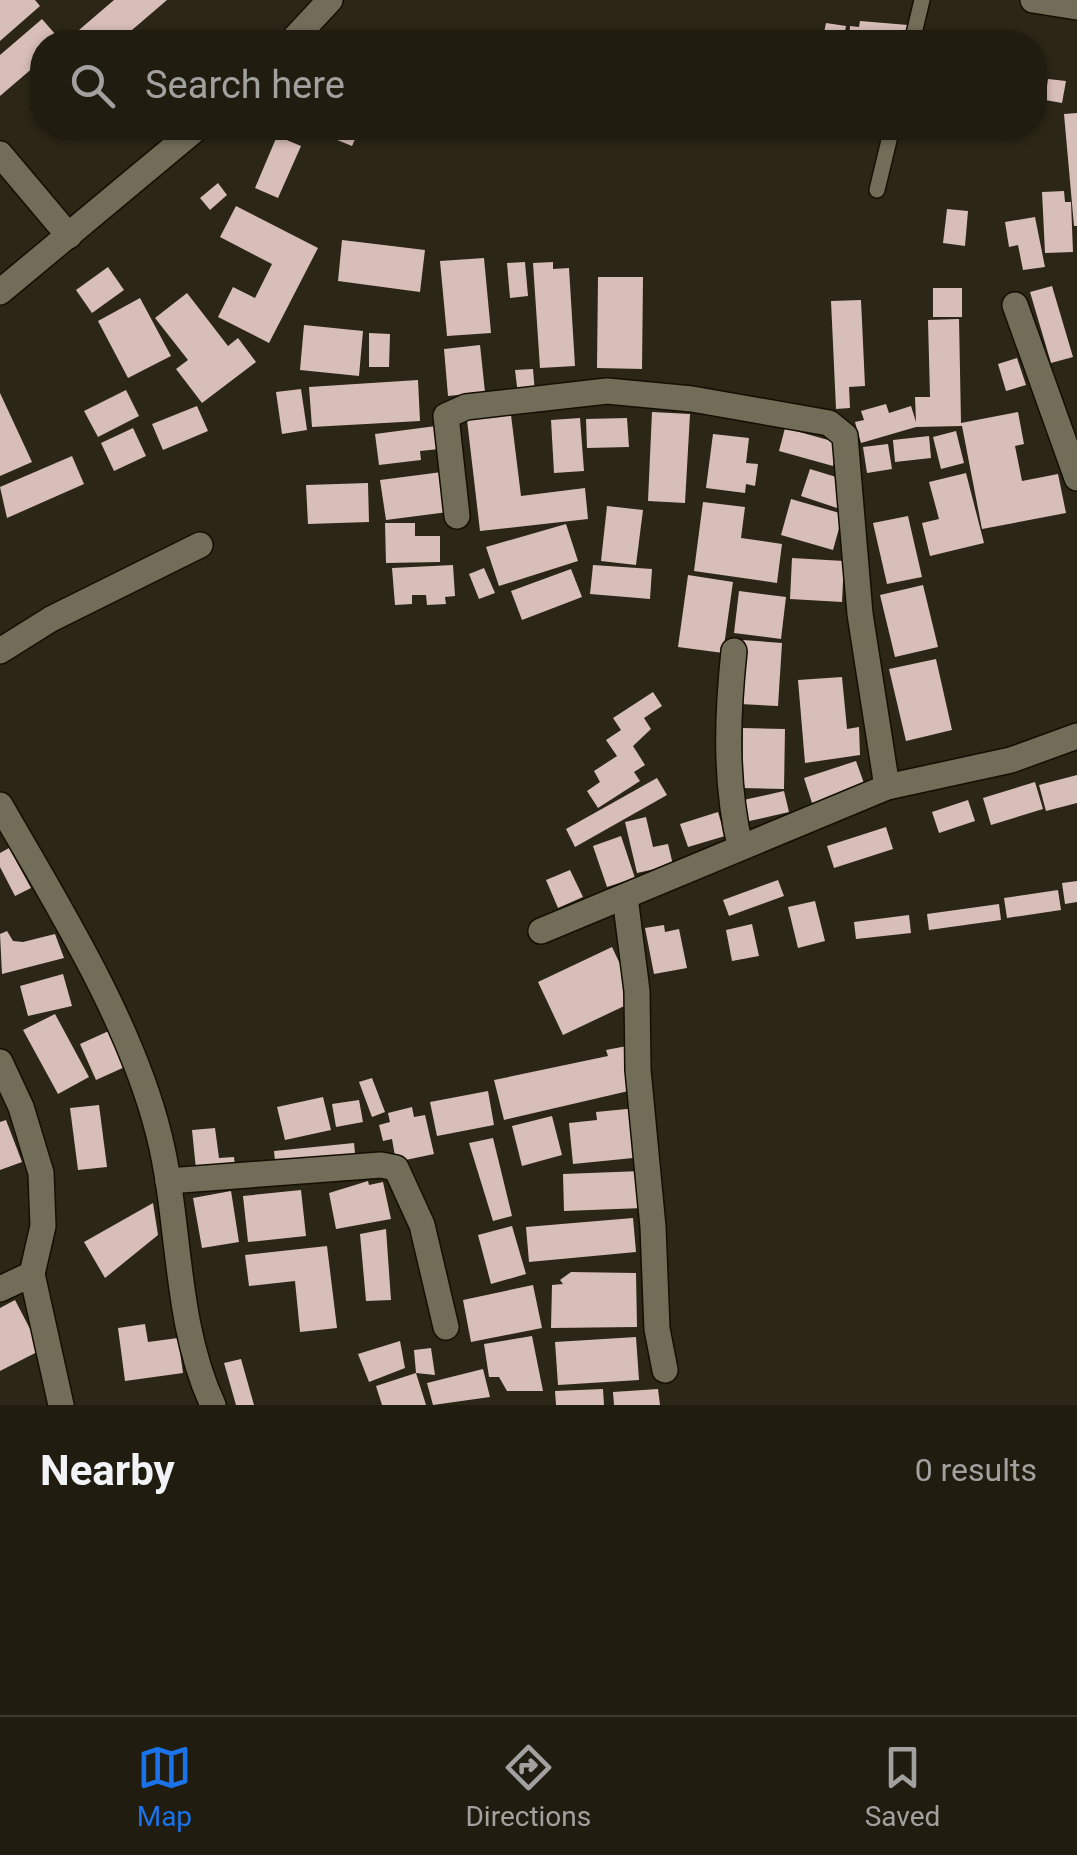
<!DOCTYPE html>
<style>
:root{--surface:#201c10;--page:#2d291e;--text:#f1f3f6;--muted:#a2a19f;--line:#3d3a30;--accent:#1a73e8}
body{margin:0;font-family:Roboto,sans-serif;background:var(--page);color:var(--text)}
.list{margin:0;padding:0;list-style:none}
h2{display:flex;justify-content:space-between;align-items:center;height:130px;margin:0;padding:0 40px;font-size:42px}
h2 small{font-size:32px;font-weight:400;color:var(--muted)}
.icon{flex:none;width:55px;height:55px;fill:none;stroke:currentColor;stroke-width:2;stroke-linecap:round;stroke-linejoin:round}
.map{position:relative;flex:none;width:1077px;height:1405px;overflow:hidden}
.search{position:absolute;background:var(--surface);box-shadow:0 2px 8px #0004;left:30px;right:30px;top:30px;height:110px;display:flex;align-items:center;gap:25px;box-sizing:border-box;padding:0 35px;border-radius:40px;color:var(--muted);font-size:38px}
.sheet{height:310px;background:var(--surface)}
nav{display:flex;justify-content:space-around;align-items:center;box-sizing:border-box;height:140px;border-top:2px solid var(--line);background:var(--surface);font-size:28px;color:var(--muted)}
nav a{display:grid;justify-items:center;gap:5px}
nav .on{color:var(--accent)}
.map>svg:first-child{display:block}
</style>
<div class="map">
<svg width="1077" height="1405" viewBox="0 0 1077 1405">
<rect width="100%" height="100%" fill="#2b2615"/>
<!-- building -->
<g fill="#d8beb9">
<polygon points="0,0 35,0 40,6 0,41"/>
<polygon points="114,0 167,0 118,42 77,42 72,36"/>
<polygon points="42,19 62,42 42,42 42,60 0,96 0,55"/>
<polygon points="860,21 908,25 907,42 849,42 850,26 859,27"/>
<polygon points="826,23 846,26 843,42 822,42"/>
<polygon points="1048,79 1066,81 1062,103 1045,100"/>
<polygon points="1077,113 1077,226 1074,226 1064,114"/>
<polygon points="308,128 360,128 352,146"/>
<polygon points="277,136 301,146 278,198 255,188"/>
<polygon points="218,183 227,195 210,210 200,198"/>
<polygon points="1064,191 1065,202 1071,202 1073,252 1045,253 1042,192"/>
<polygon points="236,206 318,248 269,343 218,317 233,287 255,298 272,264 220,237"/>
<polygon points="947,209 968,211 965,246 943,243"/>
<polygon points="1035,217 1045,267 1023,270 1018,245 1009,247 1005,222"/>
<polygon points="342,240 425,250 420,292 338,281"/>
<polygon points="484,258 491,333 447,336 440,261"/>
<polygon points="525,262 528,296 510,298 507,263"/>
<polygon points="553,262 553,269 569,268 575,366 540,368 533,263"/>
<polygon points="108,267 124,290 92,313 76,290"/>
<polygon points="598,277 643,277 642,369 597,368"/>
<polygon points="1052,286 1073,357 1051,363 1030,292"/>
<rect x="933" y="288" width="29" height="29"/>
<polygon points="187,293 228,346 238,338 256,362 202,403 176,369 188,360 155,318"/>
<polygon points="140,298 171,356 128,378 98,321"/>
<polygon points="861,300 865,386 849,387 850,408 836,409 831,301"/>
<polygon points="959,319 961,423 1018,412 1024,444 1015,446 1022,481 1058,474 1066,513 982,529 962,426 916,427 861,443 855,422 864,420 861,411 886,404 889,413 911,406 916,422 915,397 930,397 928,320"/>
<polygon points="304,325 363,331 359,376 300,370"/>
<polygon points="369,333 390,334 389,367 369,367"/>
<polygon points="480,345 485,392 448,396 444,349"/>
<polygon points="1017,358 1026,385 1006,391 998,364"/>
<polygon points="533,369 535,393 518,395 515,370"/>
<polygon points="418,380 420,421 312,427 309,387"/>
<polygon points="301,389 307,430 282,434 276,392"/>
<polygon points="126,390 139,416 98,437 84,411"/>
<polygon points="0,393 32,462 0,476"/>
<polygon points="197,406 208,431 163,450 152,424"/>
<polygon points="652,412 690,414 685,503 648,501"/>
<polygon points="511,415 521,496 585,488 588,519 480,531 467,420"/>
<polygon points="580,418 584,471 554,473 551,420"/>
<polygon points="627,418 629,447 587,448 586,419"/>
<polygon points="436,426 439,449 420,451 421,460 379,465 375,434"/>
<polygon points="133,428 146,456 114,471 101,443"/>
<polygon points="785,428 839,443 833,466 779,451"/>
<polygon points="956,431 964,463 941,469 933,437"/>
<polygon points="713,434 749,438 746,463 758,464 755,486 746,484 745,493 706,488"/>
<polygon points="929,436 931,458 895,462 893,440"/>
<polygon points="888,444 892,469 867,473 863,447"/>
<polygon points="72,456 84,484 7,518 0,487"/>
<polygon points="810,469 846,480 837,508 801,496"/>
<polygon points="442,472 448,512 386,520 380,480"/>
<polygon points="966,473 984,543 930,556 922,523 939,519 929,482"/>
<polygon points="368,483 369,522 308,524 306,485"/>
<polygon points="791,499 843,514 833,550 781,535"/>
<polygon points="703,502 745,507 741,538 782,544 777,583 694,571"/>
<polygon points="607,506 643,510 636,565 601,561"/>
<polygon points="908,516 922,577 887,584 873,523"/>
<polygon points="385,523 415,523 415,536 440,536 440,562 386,563"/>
<polygon points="566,524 578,561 499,586 486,547"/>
<polygon points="792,558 844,561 842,602 790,599"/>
<polygon points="453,565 455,596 445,597 446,604 427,605 426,595 412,595 412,604 395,605 392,568"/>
<polygon points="593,565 652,569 650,599 590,594"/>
<polygon points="484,568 495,593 479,599 469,574"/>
<polygon points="571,569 582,597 522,620 511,591"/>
<polygon points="688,575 733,582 723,653 678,647"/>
<polygon points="923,585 938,647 895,657 880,595"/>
<polygon points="739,591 786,597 781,639 734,633"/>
<polygon points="743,640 782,643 778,706 740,704"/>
<polygon points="936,659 952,730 906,741 889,669"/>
<polygon points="842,677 847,729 859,727 860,755 805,763 798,680"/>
<polygon points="653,692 662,706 644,718 651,729 633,746 645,765 634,772 640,781 598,808 587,791 600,782 594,771 617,756 606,740 621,730 613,718"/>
<polygon points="743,728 785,729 784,789 742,788"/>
<polygon points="856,761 865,786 812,803 804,778"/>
<polygon points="1077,775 1077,803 1046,811 1039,785"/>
<polygon points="657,778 667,795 575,847 566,829"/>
<polygon points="1035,782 1043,809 991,825 983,798"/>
<polygon points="784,791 789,812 745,822 739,801"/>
<polygon points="968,800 975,821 939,833 932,812"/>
<polygon points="718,812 725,836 688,847 680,824"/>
<polygon points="646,817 653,847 668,844 673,865 637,873 625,822"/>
<polygon points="886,827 893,849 834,868 827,846"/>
<polygon points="621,836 635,878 607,887 593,846"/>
<polygon points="9,848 31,888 15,896 0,867 0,853"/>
<polygon points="570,870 583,897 558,908 546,880"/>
<polygon points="778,880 784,896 729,916 723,900"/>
<polygon points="1077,881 1077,902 1065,904 1062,883"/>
<polygon points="1058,890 1061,910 1007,918 1004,898"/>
<polygon points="815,901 825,941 798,948 788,907"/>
<polygon points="999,904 1001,920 929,930 927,914"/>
<polygon points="909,915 911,933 856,939 854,922"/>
<polygon points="752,924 759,956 732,961 726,930"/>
<polygon points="664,925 665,932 679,929 687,968 654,974 645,928"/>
<polygon points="7,931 13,941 23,942 55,934 64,958 2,974 0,934"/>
<polygon points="612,947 637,1000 563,1035 538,982"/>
<polygon points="63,974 72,1006 28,1016 20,986"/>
<polygon points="55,1014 89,1077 58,1094 23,1030"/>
<polygon points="111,1030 127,1066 96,1080 80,1044"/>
<polygon points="627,1046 637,1089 504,1120 494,1080 608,1056 606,1050"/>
<polygon points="372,1078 385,1112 372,1117 359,1082"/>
<polygon points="488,1091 494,1125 437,1136 430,1102"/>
<polygon points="323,1097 331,1130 285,1140 277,1107"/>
<polygon points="359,1100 363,1122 336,1127 332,1104"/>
<polygon points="99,1105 107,1167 78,1170 70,1108"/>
<polygon points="412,1107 414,1117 425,1115 434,1154 396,1162 392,1139 383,1141 379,1125 390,1122 388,1113"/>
<polygon points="637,1108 643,1157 573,1164 569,1123 597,1120 596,1112"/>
<polygon points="552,1116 562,1155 522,1166 512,1126"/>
<polygon points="6,1120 22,1162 0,1170 0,1122"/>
<polygon points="215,1128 219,1158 234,1157 236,1176 197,1179 192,1130"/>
<polygon points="493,1138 512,1216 493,1221 469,1143"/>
<polygon points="354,1143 356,1163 276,1171 274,1151"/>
<polygon points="642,1171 643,1208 564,1211 563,1174"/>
<polygon points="368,1181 369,1185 383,1182 391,1219 336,1229 329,1193"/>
<polygon points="301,1190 306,1236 248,1242 243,1196"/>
<polygon points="231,1191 239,1242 202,1248 193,1198"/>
<polygon points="153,1203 158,1235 105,1278 84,1242"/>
<polygon points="633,1218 636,1252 529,1262 526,1227"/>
<polygon points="512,1226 526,1274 491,1284 478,1235"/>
<polygon points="386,1229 391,1300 366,1301 360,1234"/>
<polygon points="327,1246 337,1328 300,1332 295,1281 249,1286 245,1255"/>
<polygon points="571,1272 636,1273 637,1327 551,1328 552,1285 563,1284 560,1280"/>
<polygon points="533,1285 542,1328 471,1342 463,1300"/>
<polygon points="15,1300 41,1350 0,1371 0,1308"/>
<polygon points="145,1324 148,1342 178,1338 183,1373 125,1381 118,1328"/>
<polygon points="532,1336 543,1391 507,1391 499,1377 489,1377 484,1344"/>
<polygon points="636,1337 639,1380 558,1385 555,1342"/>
<polygon points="400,1341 405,1368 369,1382 358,1354"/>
<polygon points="431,1348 435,1375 416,1373 414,1350"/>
<polygon points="241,1359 254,1405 236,1405 224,1363"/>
<polygon points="483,1369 490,1397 433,1405 427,1383"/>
<polygon points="416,1373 426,1405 382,1405 376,1386"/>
<polygon points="603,1389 604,1405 556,1405 555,1391"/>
<polygon points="658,1389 660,1405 614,1405 613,1392"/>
</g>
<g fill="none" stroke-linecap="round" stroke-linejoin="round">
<defs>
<g id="lane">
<polyline points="912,42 922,0"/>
<polyline points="877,190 892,128"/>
</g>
<g id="street">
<polyline points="1033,0 1077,7"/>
<polyline points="291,42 330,0"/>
<polyline points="0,154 69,236"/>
<polyline points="0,292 197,128"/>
<polyline points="1015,305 1077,478"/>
<polyline points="457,516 446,416 466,407 607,391 692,399 829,423 845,436 860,614 887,787"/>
<polyline points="0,651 51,619 200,545"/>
<path d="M734,651c-7,66 -9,131 6,195"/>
<path d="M0,805c58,101 131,217 159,330 22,88 15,187 54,270"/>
<polyline points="625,897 637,991 638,1070 653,1227 657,1329 665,1370"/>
<polyline points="541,931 887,787 1011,760 1077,736"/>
<polyline points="0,1062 21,1107 41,1173 43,1226 32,1274 61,1405"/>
<polyline points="168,1181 381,1165 396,1168 422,1225 446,1327"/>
<polyline points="0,1289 32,1274"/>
</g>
</defs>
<!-- lane casing -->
<use href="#lane" stroke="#140f02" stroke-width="18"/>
<!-- street casing -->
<use href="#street" stroke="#140f02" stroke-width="28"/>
<!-- lane -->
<use href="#lane" stroke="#726d59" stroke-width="15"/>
<!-- street -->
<use href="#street" stroke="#726d59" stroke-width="25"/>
</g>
</svg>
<div class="search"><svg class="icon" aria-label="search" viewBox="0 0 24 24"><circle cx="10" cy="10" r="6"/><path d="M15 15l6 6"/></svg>Search here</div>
</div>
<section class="sheet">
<h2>Nearby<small>0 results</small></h2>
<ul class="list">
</ul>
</section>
<nav>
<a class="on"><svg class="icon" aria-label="map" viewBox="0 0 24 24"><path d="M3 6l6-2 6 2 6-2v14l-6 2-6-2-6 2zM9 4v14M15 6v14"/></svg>Map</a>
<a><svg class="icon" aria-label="directions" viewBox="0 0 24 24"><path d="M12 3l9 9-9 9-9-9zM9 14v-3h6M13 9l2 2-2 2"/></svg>Directions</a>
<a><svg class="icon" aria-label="saved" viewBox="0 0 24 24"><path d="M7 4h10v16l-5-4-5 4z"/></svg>Saved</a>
</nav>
